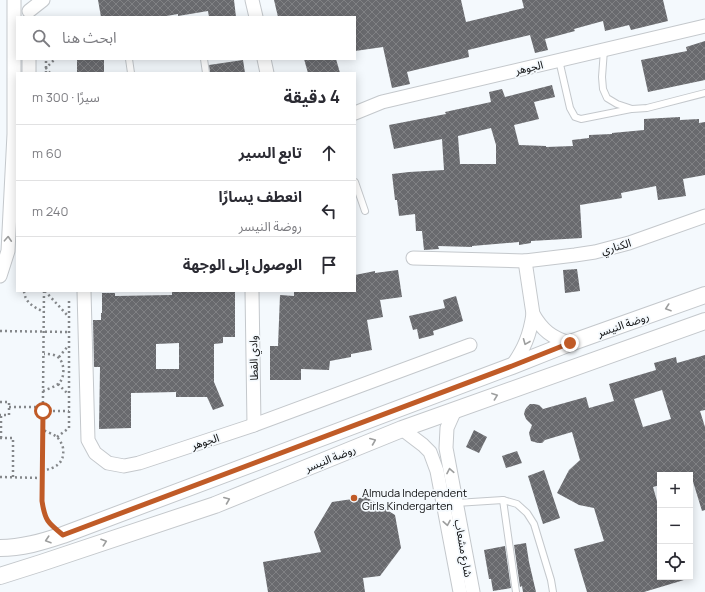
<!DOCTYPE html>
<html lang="ar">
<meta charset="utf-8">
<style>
:root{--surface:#fff;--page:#f2f2f3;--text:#2b2b33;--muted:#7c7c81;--line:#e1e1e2}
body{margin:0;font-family:Manrope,"Noto Sans Arabic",sans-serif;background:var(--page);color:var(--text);direction:rtl}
.controls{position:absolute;right:12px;bottom:12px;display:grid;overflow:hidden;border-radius:0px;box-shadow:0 2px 10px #0003}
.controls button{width:36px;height:36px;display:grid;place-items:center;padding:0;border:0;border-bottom:1px solid var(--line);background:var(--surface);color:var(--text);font:20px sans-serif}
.stop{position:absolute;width:12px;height:12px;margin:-9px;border:3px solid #c05b27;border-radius:50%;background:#fff}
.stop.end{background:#c05b27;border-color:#fff;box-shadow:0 1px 4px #0008}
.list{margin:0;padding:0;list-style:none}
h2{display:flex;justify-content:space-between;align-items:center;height:52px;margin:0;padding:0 16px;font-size:17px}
h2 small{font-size:13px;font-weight:400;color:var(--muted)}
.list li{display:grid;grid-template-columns:26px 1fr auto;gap:12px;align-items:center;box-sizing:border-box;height:56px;padding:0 16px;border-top:1px solid var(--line)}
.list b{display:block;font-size:15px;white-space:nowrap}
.list p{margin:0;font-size:13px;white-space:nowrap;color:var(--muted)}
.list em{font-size:13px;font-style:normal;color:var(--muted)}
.icon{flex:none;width:22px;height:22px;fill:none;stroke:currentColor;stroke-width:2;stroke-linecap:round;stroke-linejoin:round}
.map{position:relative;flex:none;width:705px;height:592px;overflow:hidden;direction:ltr}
.search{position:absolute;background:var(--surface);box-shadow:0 2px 10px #0003;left:16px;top:16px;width:340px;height:44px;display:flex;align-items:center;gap:10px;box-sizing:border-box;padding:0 14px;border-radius:0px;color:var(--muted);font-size:15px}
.panel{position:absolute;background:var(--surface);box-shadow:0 2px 10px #0003;left:16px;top:72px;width:340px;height:220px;border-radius:0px;direction:rtl}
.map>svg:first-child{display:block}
</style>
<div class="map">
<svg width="705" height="592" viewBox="0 0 705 592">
<defs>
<pattern id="building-cross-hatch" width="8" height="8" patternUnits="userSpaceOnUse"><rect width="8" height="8" fill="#696a6e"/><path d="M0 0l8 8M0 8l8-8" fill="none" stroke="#808184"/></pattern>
</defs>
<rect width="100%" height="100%" fill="#f4f9fd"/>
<!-- building -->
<g fill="url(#building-cross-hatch)" fill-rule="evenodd">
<polygon points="98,0 234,0 236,17 209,17 208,11 178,16 178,14 161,17 101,17"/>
<polygon points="274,0 461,0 466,22 524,8 522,0 663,0 668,21 631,30 629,25 605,31 603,21 574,29 575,31 545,39 548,50 535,53 530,35 468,50 469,57 407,72 410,84 392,88 383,47 355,51 355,17 278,17"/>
<polygon points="705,41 705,80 648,92 641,60 687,51 686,47"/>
<rect x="77" y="59" width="27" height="14"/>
<polygon points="304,59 336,59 340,73 308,73"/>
<polygon points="243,60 245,73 210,73 209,65"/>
<path d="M552,85l3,12 -21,5 5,17 -25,6 5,20 27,1v1l27,-1 -1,-6 17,-2v-3l23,-1v-1l32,-3v-11l36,-2v3l19,-1v4l6,-1v53l-22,4 3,17 -28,4 -2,-14 -35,7 1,5 -42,7 2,33 -51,3v2l-12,2v-3l-47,4v1l-34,-1 1,3 -15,1 -2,-19h-6l-1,-17 -16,2 -2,-16h-2l-3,-26 17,-2 35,-2 -2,-31 -48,10 -5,-24 57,-11 -1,-2 46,-10 -2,-10 13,-3 3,8zM491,128l5,17v19h-36l-2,-28z"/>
<polygon points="577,269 580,291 565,293 563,270"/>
<polygon points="398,270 402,297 380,300 383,317 367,320 372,350 351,354 351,357 330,361 329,370 301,369 301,380 270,380 270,346 278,346 280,295 294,296 294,291 355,291 355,275 375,271 375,273"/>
<path d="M176,291l59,1v45h-12v6l-9,1v38l10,24 -11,4 -6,-13h-31v-5l-45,1v35l-32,1 1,-62h-6l-1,-47h8v-7h1v-20h13v3l57,-1v-3h4zM179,343v26h-23v-25z"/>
<polygon points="456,296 463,321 433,331 434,335 419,339 417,329 413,330 409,316 445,308 443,300"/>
<path d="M705,355v55l-5,1 5,16v83l-3,1 -11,-36h-31v10l-7,2 7,25v65h23l1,3 -40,12h-57l-13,-43 30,-8 -10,-33 -15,-3 -22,-12 12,-23 11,-10 -8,-28 -27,8 -3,3h-4l-7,-2 -2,-8 3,-8 -6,-6 -2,-5 1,-4 2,-3 3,-3h4l5,1 4,4 43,-12 3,11 25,-7 -5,-17 47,-14 -2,-7 22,-6 1,6zM662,390l9,29 -28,8 -9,-28z"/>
<polygon points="474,430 487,437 479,453 466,447"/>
<polygon points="517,451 522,463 506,468 502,456"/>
<polygon points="544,470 560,518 543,524 528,476"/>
<polygon points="366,497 395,515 401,548 380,576 363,578 365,592 268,592 263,562 321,552 314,532 332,502"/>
<polygon points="526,543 529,562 536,592 523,592 522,586 520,587 514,545"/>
<polygon points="505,546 511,588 493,591 491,579 489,579 484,550"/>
</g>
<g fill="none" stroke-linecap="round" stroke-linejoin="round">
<defs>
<g id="service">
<polyline points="604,50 602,77 603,89 607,98 617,104 632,109 647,108 705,93"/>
<polyline points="129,59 131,73"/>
<polyline points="204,59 206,73"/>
<polyline points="559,60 570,108 575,117 581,119 631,109"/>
<polyline points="355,182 365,211"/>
<polyline points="503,500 516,592"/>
<polyline points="456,503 503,500 517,504 527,513 534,524 551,580 553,592"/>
</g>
<g id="minor">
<polyline points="252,0 256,17"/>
<polyline points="29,11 43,0"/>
<polyline points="29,59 29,73"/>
<polyline points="264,59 267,73"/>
<polyline points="355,113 382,102 705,26"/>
<polyline points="413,258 525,261 575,255 595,252 629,243 705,216"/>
<path d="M525,261l8,53c9,16 19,24 37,29"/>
<polyline points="0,276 8,251 14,134 14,0"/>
<polyline points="84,291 88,440 95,453 108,463 124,466 139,463 254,425 470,345"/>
<polyline points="252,291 254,425"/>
<path d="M512,366c12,-17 18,-31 21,-52"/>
<polyline points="455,410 447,428 446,448 473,592"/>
<polyline points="402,429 423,445 430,452 437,471 460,592"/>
</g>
<g id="tertiary">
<path d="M0,548c22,0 42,-6 63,-13l449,-169 58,-23 135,-48"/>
<polyline points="0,576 41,563 215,505 402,429 705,321"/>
</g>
</defs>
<!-- service casing -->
<use href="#service" stroke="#c4c8cc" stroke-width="8"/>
<!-- minor casing -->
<use href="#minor" stroke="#c4c8cc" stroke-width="15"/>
<!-- tertiary casing -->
<use href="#tertiary" stroke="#c4c8cc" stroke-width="18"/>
<!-- path -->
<g stroke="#84878a" stroke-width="2.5" stroke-dasharray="2 3" stroke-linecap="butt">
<polyline points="46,73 46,59"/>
<polyline points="50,73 46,68 55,59"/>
<path d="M24,291c1,12 10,16 20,21"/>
<polyline points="44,291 42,501 44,514 49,523"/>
<polyline points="45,291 68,316"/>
<polyline points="0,331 68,332"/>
<polyline points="59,357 68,346"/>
<polyline points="58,384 68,394"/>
<path d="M43,391c5,-2 11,-4 15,-7 7,-5 7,-20 1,-26 -4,-4 -10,-4 -15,-4"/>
<polyline points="0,402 9,402 9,415 0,415"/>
<polyline points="9,407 43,407"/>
<polyline points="43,411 69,411"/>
<polyline points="57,437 69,428 69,301"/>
<polyline points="0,438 13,438 13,477"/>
<polyline points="1,438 1,415"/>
<path d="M42,471c13,-3 23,-7 21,-23 -1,-4 -3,-8 -6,-11 -4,-3 -10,-5 -14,-7"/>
<polyline points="0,477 42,478"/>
</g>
<!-- service -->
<use href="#service" stroke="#fff" stroke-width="6"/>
<!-- minor -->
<use href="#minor" stroke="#fff" stroke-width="13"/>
<!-- tertiary -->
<use href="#tertiary" stroke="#fff" stroke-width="16"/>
</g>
<!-- one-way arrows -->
<defs><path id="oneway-chevron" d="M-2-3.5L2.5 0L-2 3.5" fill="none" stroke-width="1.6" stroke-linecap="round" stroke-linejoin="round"/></defs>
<g stroke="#9d9e9e">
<use href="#oneway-chevron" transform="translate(8 239) rotate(-87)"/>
<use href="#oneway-chevron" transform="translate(668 308) rotate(161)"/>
<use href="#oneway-chevron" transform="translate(526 342) rotate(112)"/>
<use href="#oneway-chevron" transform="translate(495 396) rotate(-20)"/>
<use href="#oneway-chevron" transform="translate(373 441) rotate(-22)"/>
<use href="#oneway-chevron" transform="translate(450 471) rotate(-101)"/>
<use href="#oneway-chevron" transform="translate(227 500) rotate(-22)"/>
<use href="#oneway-chevron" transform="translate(447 523) rotate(80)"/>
<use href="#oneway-chevron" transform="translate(48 540) rotate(162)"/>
<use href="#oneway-chevron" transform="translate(104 542) rotate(-19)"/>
</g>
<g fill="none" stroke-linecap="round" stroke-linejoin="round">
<!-- route -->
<path stroke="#c05b27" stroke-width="5" d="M43,411l-1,90c3,20 6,22 21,34l449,-169 58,-23"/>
</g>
<!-- markers -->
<circle fill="#c05b27" stroke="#f4f9fd" stroke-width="1.5" cx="354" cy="498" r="4"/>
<g text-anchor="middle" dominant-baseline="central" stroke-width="3.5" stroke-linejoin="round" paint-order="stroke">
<!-- street labels -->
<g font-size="11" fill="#0b0c0d" stroke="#f4f9fd">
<text transform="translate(529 67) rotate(-13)">الجوهر</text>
<text transform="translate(616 246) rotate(-16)">الكناري</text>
<text transform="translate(623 324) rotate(-19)">روضة النيسر</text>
<text transform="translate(253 358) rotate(-91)">وادي القطا</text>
<text transform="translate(205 441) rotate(-18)">الجوهر</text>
<text transform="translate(330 458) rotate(-22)">روضة النيسر</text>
<text transform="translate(464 548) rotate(80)">شارع مشعاب</text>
</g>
<!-- poi labels -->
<g font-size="11" fill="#0b0c0d" stroke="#f4f9fd" text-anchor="start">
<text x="362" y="492">Almuda Independent<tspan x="362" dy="13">Girls Kindergarten</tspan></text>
</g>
</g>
</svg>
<div class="controls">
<button>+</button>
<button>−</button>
<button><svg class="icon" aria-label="locate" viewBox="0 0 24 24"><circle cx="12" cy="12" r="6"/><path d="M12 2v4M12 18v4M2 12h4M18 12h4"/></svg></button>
</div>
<div class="stop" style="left:43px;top:411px"></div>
<div class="stop end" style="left:570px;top:343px"></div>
<div class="search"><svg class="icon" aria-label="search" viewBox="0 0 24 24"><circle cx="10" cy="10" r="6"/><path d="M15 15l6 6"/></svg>ابحث هنا</div>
<section class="panel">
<h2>4 دقيقة<small>سيرًا · 300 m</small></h2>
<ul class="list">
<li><svg class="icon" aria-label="ahead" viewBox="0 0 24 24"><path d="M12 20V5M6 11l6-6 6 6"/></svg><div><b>تابع السير</b></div><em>60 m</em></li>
<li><svg class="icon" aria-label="left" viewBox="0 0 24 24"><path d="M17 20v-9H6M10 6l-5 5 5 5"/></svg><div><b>انعطف يسارًا</b><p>روضة النيسر</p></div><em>240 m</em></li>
<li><svg class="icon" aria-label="arrive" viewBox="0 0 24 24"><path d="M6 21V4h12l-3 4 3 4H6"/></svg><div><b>الوصول إلى الوجهة</b></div></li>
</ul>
</section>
</div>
